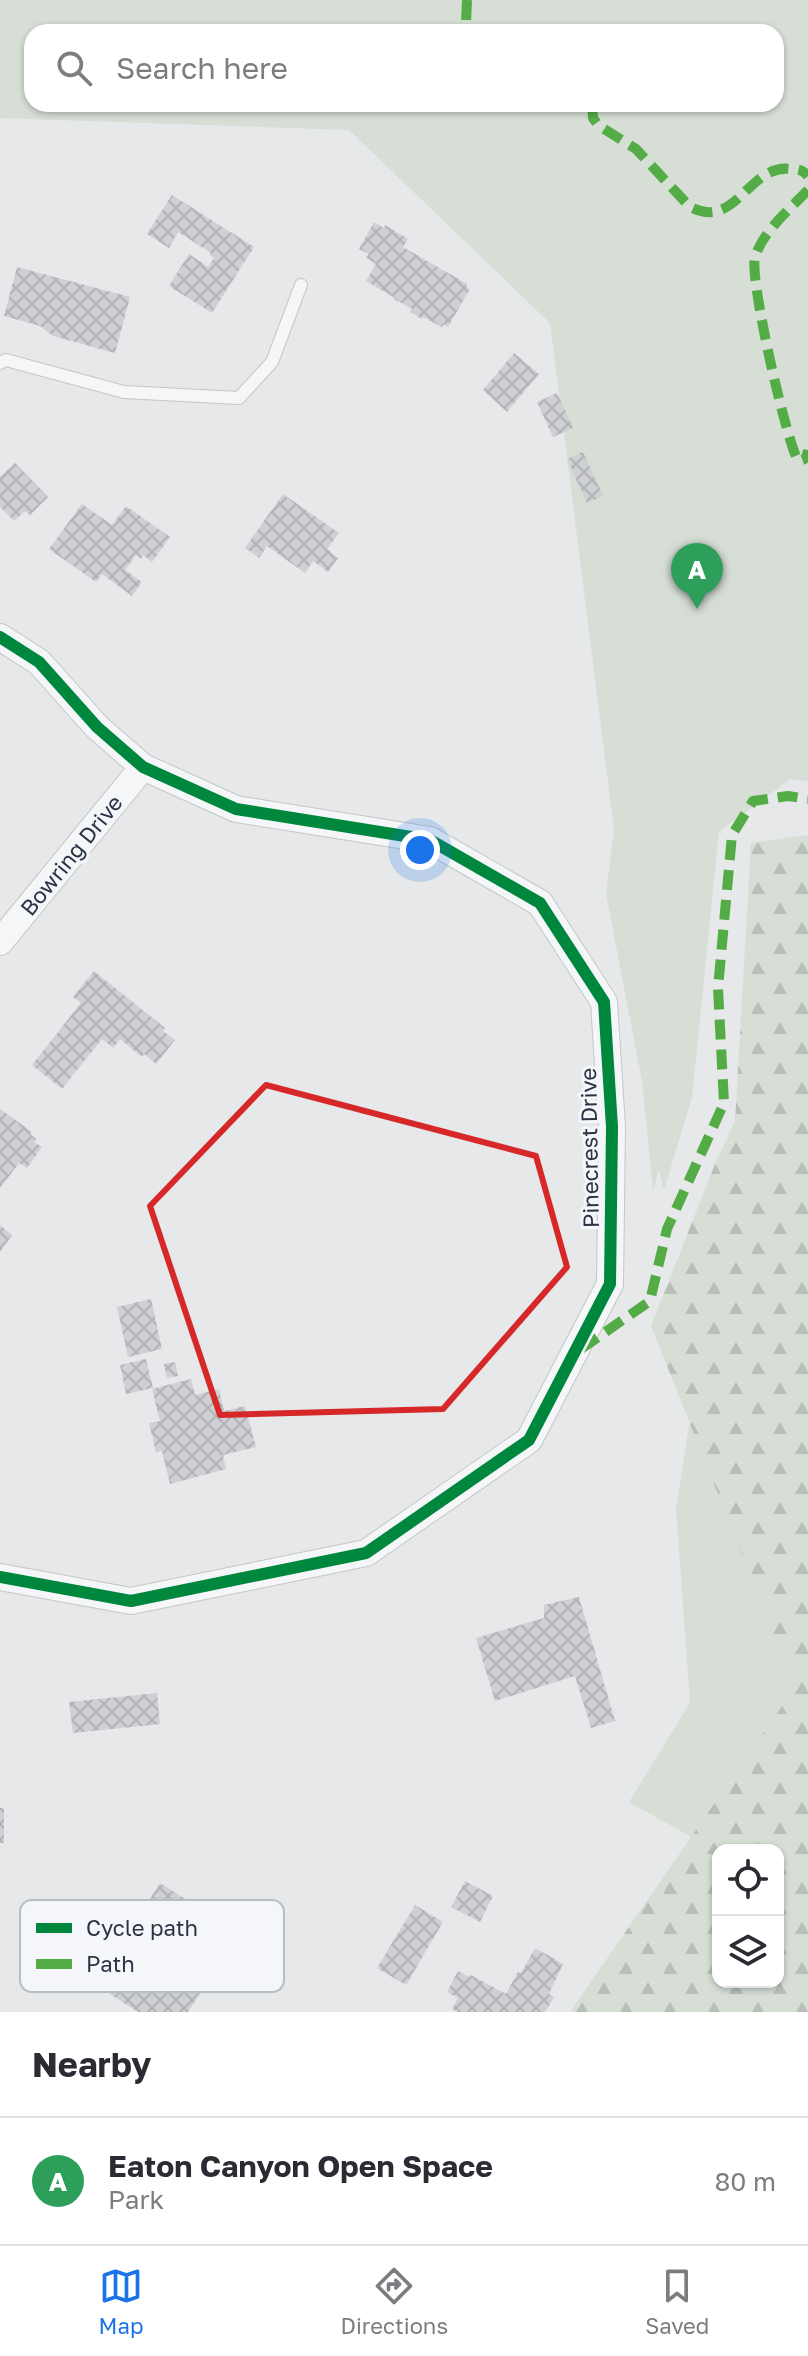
<!DOCTYPE html>
<style>
:root{--surface:#fff;--page:#f2f2f3;--text:#2b2b33;--muted:#7c7c81;--line:#e1e1e2;--accent:#1a73e8}
body{margin:0;font-family:"Golos Text",sans-serif;background:var(--page);color:var(--text)}
.controls{position:absolute;right:24px;bottom:24px;display:grid;overflow:hidden;border-radius:16px;box-shadow:0 2px 6px #0004}
.controls button{width:72px;height:72px;display:grid;place-items:center;padding:0;border:0;border-bottom:2px solid var(--line);background:var(--surface);color:var(--text);font:40px sans-serif}
.you{position:absolute;left:420px;top:850px;width:28px;height:28px;margin:-20px;border:6px solid #fff;border-radius:50%;background:#1a73e8;box-shadow:0 0 0 12px #1a73e833}
.badge{display:grid;place-items:center;width:52px;height:52px;border-radius:50%;background:var(--accent);color:#fff;font-size:26px;font-weight:700}
.pin{position:absolute;translate:-50% -66px;filter:drop-shadow(0 2px 4px #0008)}
.pin::after{content:'';position:absolute;top:42px;width:28px;height:24px;background:inherit;clip-path:polygon(0 0,100% 0,50% 100%)}
.list{margin:0;padding:0;list-style:none}
h2{display:flex;justify-content:space-between;align-items:center;height:104px;margin:0;padding:0 32px;font-size:34px}
h2 small{font-size:26px;font-weight:400;color:var(--muted)}
.list li{display:grid;grid-template-columns:52px 1fr auto;gap:24px;align-items:center;box-sizing:border-box;height:128px;padding:0 32px;border-top:2px solid var(--line)}
.list b{display:block;font-size:30px;white-space:nowrap}
.list p{margin:0;font-size:26px;white-space:nowrap;color:var(--muted)}
.list em{font-size:26px;font-style:normal;color:var(--muted)}
.icon{flex:none;width:44px;height:44px;fill:none;stroke:currentColor;stroke-width:2;stroke-linecap:round;stroke-linejoin:round}
.map{position:relative;flex:none;width:808px;height:2012px;overflow:hidden}
.search{position:absolute;background:var(--surface);box-shadow:0 2px 6px #0004;left:24px;right:24px;top:24px;height:88px;display:flex;align-items:center;gap:20px;box-sizing:border-box;padding:0 28px;border-radius:24px;color:var(--muted);font-size:30px}
.sheet{height:232px;background:var(--surface)}
nav{display:flex;justify-content:space-around;align-items:center;box-sizing:border-box;height:112px;border-top:2px solid var(--line);background:var(--surface);font-size:22px;color:var(--muted)}
nav a{display:grid;justify-items:center;gap:4px}
nav .on{color:var(--accent)}
.map>svg:first-child{display:block}
</style>
<div class="map">
<svg width="808" height="2012" viewBox="0 0 808 2012">
<defs>
<pattern id="forest-firs" width="22" height="20" patternUnits="userSpaceOnUse" patternTransform="scale(2)"><rect width="22" height="20" fill="#d6ded6"/><path d="M5 1l3.5 6h-7zM16 11l3.5 6h-7z" fill="#b8bfb9"/></pattern>
<pattern id="building-cross-hatch" width="8" height="8" patternUnits="userSpaceOnUse" patternTransform="scale(2)"><rect width="8" height="8" fill="#ced0d3"/><path d="M0 0l8 8M0 8l8-8" fill="none" stroke="#b1b3b6"/></pattern>
</defs>
<rect width="100%" height="100%" fill="#e6e8ea"/>
<!-- green -->
<g fill="#d6ded6" fill-rule="evenodd">
<path d="M0,0h808v781l-18,-2 -71,53 -27,265 -28,93 -5,-19 -6,19 -11,-109 -36,-187 8,-65 -64,-506 -201,-193 -349,-12zM32,32h744v72h-744z"/>
<path d="M765,886l43,1126h-219l108,-172 -68,-38 61,-99 -14,-195 46,-289 27,-86zM718,1850h60v132h-60z"/>
</g>
<!-- forest -->
<path fill="url(#forest-firs)" fill-rule="evenodd" d="M808,835v1177h-238l225,-325 -144,-361 64,-162 20,-43 16,-278zM718,1850h60v132h-60z"/>
<!-- building -->
<g fill="url(#building-cross-hatch)">
<polygon points="172,195 254,247 212,313 169,286 189,254 208,267 214,258 210,255 211,253 178,232 169,248 147,234"/>
<polygon points="374,222 384,228 385,225 408,239 403,247 467,284 466,287 470,289 448,327 444,324 442,327 423,317 422,319 410,312 412,309 394,299 395,298 366,281 376,264 366,258 369,254 359,249"/>
<polygon points="17,267 130,297 115,353 53,336 40,326 4,316"/>
<polygon points="514,353 539,374 507,412 483,390"/>
<polygon points="557,393 573,428 553,437 537,402"/>
<polygon points="583,452 603,496 587,503 567,459"/>
<polygon points="15,463 48,497 30,515 25,511 14,521 0,507 0,477"/>
<polygon points="283,494 339,533 327,549 338,558 328,572 313,561 305,573 267,546 259,558 245,548"/>
<polygon points="82,504 112,525 126,506 170,537 152,562 143,555 141,559 136,555 125,570 142,582 132,596 102,574 96,582 49,549"/>
<polygon points="94,971 165,1028 163,1031 175,1040 156,1064 144,1054 142,1057 120,1039 113,1048 102,1039 62,1089 32,1065 81,1003 73,997"/>
<polygon points="0,1109 32,1132 30,1134 36,1139 34,1142 42,1147 27,1168 19,1163 0,1188"/>
<polygon points="0,1225 12,1235 0,1252"/>
<polygon points="151,1299 162,1349 128,1357 117,1307"/>
<polygon points="146,1359 153,1388 126,1394 120,1365"/>
<polygon points="175,1362 178,1376 167,1378 164,1364"/>
<polygon points="191,1379 195,1395 219,1389 224,1411 245,1406 256,1447 223,1455 226,1469 170,1484 162,1451 156,1452 149,1423 160,1421 152,1389"/>
<polygon points="579,1597 615,1721 591,1728 575,1676 495,1701 476,1638 544,1618 544,1605"/>
<polygon points="157,1693 160,1724 73,1733 69,1702"/>
<rect x="0" y="1808" width="4" height="35"/>
<polygon points="465,1881 493,1896 480,1922 451,1907"/>
<polygon points="160,1883 272,1953 252,1984 194,1948 176,1976 201,1992 188,2012 138,2012 96,1985"/>
<polygon points="415,1905 443,1922 406,1985 377,1968"/>
<polygon points="535,1948 563,1964 549,1994 554,1997 545,2012 457,2012 452,2009 458,1998 447,1992 458,1971 470,1977 471,1975 506,1994 518,1972 521,1973"/>
</g>
<g fill="none" stroke-linecap="round" stroke-linejoin="round">
<defs>
<polyline id="service" points="0,363 6,360 124,392 239,398 272,362 301,285"/>
<g id="minor">
<polyline points="0,637 39,662 97,727 143,767 236,809 430,840 540,903 604,1002 612,1127 610,1284 529,1440 366,1553 131,1601 0,1577"/>
<polyline points="0,942 143,767"/>
</g>
</defs>
<!-- service casing -->
<use href="#service" stroke="#c4c6c8" stroke-width="14"/>
<!-- minor casing -->
<use href="#minor" stroke="#c4c6c8" stroke-width="28"/>
<!-- service -->
<use href="#service" stroke="#f5f6f7" stroke-width="12"/>
<!-- minor -->
<use href="#minor" stroke="#f5f6f7" stroke-width="26"/>
<!-- quiet -->
<g stroke="#54ac47" stroke-width="10" stroke-dasharray="20 10" stroke-linecap="butt">
<polyline points="467,0 466,22 471,32"/>
<path d="M592,104l1,14 5,7 38,24 54,58c47,24 58,-44 101,-38 8,0 12,1 17,7"/>
<path d="M808,190c-18,19 -45,41 -53,67 -6,22 31,182 43,204 8,-1 9,-4 10,-11"/>
<polyline points="581,1349 650,1301 667,1229 724,1103 718,988 732,835 753,801 788,796 808,799"/>
</g>
<defs>
<polyline id="cycleway" points="0,637 39,662 97,727 143,767 236,809 430,840 540,903 604,1002 612,1127 610,1284 529,1440 366,1553 131,1601 0,1577"/>
</defs>
<!-- cycleway casing -->
<use href="#cycleway" stroke="#f4f6f9" stroke-width="17"/>
<!-- cycleway -->
<use href="#cycleway" stroke="#00873e" stroke-width="12"/>
</g>
<!-- marked area -->
<path fill="none" stroke="#d62828" stroke-width="6" stroke-linejoin="round" d="M266,1085l270,71 31,111 -124,142 -223,6 -70,-209z"/>
<g text-anchor="middle" dominant-baseline="central" stroke-width="6" stroke-linejoin="round" paint-order="stroke">
<!-- street labels -->
<g font-size="22" fill="#2b3445" stroke="#f4f6f9">
<text transform="translate(71 855) rotate(-51)">Bowring Drive</text>
<text transform="translate(589 1148) rotate(-91)">Pinecrest Drive</text>
</g>
</g>
<!-- legend -->
<rect x="20" y="1900" width="264" height="92" rx="12" fill="#f4f6f9" stroke="#b8bcc3" stroke-width="2"/>
<rect x="36" y="1923" width="36" height="10" fill="#00873e"/>
<rect x="36" y="1959" width="36" height="10" fill="#54ac47"/>
<g font-size="22" fill="#2b3445">
<text x="86" y="1936">Cycle path</text>
<text x="86" y="1972">Path</text>
</g>
</svg>
<div class="controls">
<button><svg class="icon" aria-label="locate" viewBox="0 0 24 24"><circle cx="12" cy="12" r="6"/><path d="M12 2v4M12 18v4M2 12h4M18 12h4"/></svg></button>
<button><svg class="icon" aria-label="layers" viewBox="0 0 24 24"><path d="M12 4l9 5-9 5-9-5zM3 14l9 5 9-5"/></svg></button>
</div>
<div class="you"></div>
<div class="pin badge" style="left:697px;top:609px;background:#2e9e5b">A</div>
<div class="search"><svg class="icon" aria-label="search" viewBox="0 0 24 24"><circle cx="10" cy="10" r="6"/><path d="M15 15l6 6"/></svg>Search here</div>
</div>
<section class="sheet">
<h2>Nearby<small></small></h2>
<ul class="list">
<li><span class="badge" style="background:#2e9e5b">A</span><div><b>Eaton Canyon Open Space</b><p>Park</p></div><em>80 m</em></li>
</ul>
</section>
<nav>
<a class="on"><svg class="icon" aria-label="map" viewBox="0 0 24 24"><path d="M3 6l6-2 6 2 6-2v14l-6 2-6-2-6 2zM9 4v14M15 6v14"/></svg>Map</a>
<a><svg class="icon" aria-label="directions" viewBox="0 0 24 24"><path d="M12 3l9 9-9 9-9-9zM9 14v-3h6M13 9l2 2-2 2"/></svg>Directions</a>
<a><svg class="icon" aria-label="saved" viewBox="0 0 24 24"><path d="M7 4h10v16l-5-4-5 4z"/></svg>Saved</a>
</nav>
